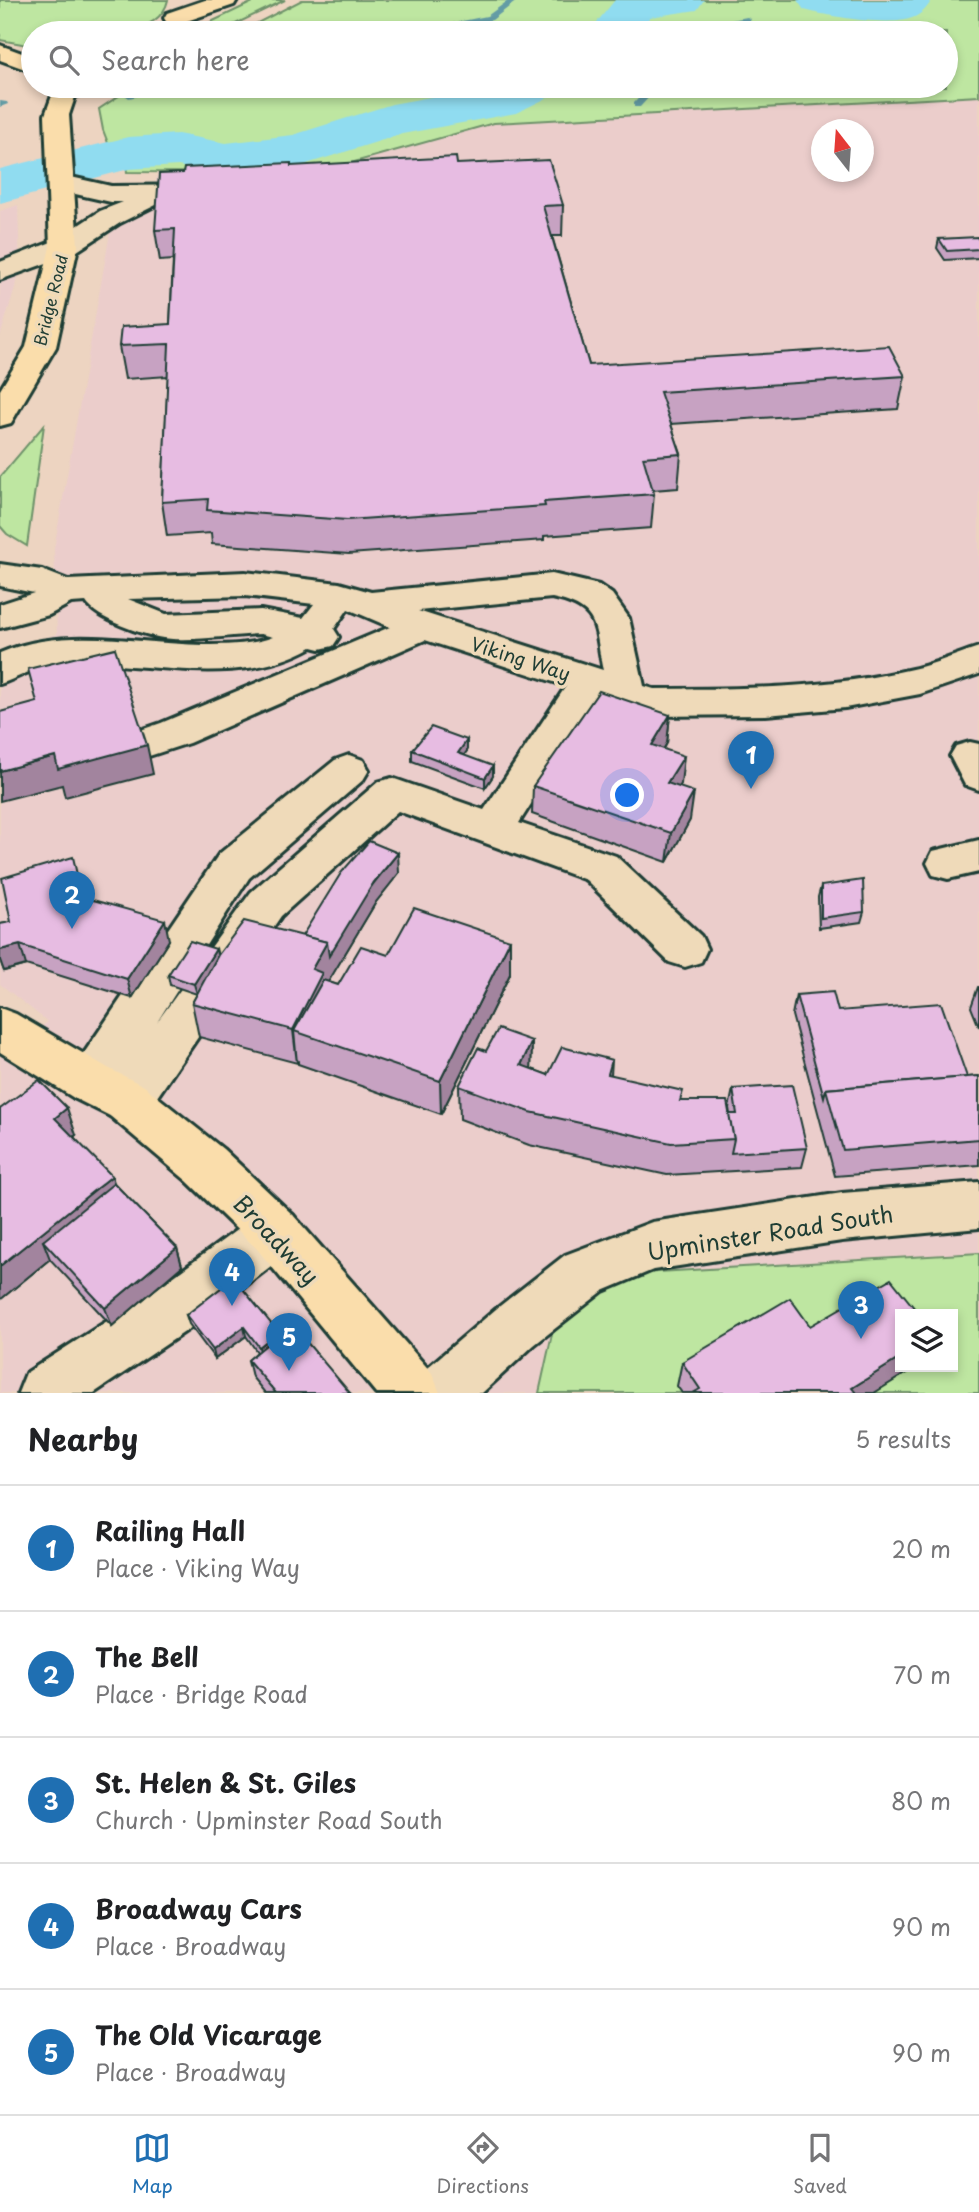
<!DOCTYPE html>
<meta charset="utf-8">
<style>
:root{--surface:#fff;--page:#f2f2f2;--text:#202124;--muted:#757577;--line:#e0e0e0;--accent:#1f6fb2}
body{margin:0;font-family:"Playpen Sans",sans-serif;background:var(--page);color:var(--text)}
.controls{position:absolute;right:21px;bottom:21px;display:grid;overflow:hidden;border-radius:0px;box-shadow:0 4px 10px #0003}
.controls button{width:63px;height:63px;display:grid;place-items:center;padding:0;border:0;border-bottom:2px solid var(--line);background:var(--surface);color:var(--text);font:35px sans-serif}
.compass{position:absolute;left:811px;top:119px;width:63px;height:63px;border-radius:50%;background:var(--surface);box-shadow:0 4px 10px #0003;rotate:343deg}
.you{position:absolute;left:628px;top:796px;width:24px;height:24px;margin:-18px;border:5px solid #fff;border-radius:50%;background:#1a73e8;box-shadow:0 0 0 10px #1a73e833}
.badge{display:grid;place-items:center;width:46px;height:46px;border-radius:50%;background:var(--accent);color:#fff;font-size:23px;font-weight:700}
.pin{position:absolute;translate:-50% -58px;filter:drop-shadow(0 2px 4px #0008)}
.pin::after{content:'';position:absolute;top:37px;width:24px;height:21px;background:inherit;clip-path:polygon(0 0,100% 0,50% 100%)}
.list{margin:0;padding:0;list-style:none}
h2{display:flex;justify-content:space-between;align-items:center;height:91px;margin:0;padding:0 28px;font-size:30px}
h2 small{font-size:23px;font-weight:400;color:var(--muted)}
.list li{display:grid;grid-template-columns:46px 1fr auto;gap:21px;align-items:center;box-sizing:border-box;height:126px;padding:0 28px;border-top:2px solid var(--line)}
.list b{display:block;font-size:26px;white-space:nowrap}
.list p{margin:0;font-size:23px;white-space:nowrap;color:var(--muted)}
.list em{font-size:23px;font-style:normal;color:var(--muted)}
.icon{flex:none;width:38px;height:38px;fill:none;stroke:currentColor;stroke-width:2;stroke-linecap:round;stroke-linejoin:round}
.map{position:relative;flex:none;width:979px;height:1393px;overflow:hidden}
.search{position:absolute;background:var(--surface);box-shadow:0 4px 10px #0003;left:21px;right:21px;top:21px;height:77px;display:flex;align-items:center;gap:18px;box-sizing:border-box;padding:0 24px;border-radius:38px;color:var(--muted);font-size:26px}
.sheet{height:721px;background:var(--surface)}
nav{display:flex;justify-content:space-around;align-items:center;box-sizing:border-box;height:98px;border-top:2px solid var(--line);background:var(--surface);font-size:19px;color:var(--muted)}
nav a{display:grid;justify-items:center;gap:4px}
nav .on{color:var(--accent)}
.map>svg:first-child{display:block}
</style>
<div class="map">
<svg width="979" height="1393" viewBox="0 0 979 1393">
<rect width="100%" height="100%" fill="#edd4c1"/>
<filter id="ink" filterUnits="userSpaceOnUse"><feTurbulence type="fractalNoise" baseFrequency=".0143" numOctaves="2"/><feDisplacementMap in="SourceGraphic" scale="14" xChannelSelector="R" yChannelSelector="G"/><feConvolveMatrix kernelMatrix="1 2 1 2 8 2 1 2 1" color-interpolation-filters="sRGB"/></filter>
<g filter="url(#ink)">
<!-- built -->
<g fill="#ebcdcb" fill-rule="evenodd">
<path d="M979,96v1157l-338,20 -89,61 -13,59h-539v-337l48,-34 -48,-38v-333l57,-17 -3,-85 57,-322 39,-19 8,-37 157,2 179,-50zM822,130h42v42h-42z"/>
<polygon points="18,205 20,271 0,337 0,211"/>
</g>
<!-- green -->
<g fill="#bee6a1" stroke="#6e926a" stroke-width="2" fill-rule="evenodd">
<path d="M0,0h168c-10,46 -100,33 -135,33v13l-33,-6z"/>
<polygon points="257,0 285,0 217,33 188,33"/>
<polygon points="302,0 979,0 979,96 494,123 315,173 127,172 122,146 108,143 103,130 99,109 134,86 946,86 946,33 238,33"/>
<polygon points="44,425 27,546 7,534 0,526 0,477"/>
<path d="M979,1253v140h-440l13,-59 35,-42 54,-19zM900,1314h53v53h-53z"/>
</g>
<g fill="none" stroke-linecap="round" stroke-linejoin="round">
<!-- stream -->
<g fill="#639ca5" fill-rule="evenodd">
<polygon points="509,0 518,0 492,20 419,33 403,33 487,16"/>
<polygon points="747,17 751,19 750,21 717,28 711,33 702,33 711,24"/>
<polygon points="166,86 183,86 129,98 125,95"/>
<polygon points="650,86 659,86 640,107 634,107 634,103"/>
<polygon points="0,101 7,102 8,104 0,107"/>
</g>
<!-- river -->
<g fill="#90dcf0" fill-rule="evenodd">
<polygon points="615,0 704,0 697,10 650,17 637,33 588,33"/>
<path d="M797,0h135c-5,8 -11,15 -20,18 -21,9 -85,-2 -108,-8z"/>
<polygon points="491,86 556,86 549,97 516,113 402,134 300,166 226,175 178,166 129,169 0,203 0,169 128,137 178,134 226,143 293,135 392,104"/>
</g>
<defs>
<g id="minor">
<polygon points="62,175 111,186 210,185 219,187 223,193 219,199 164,201 120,223 74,253 0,280 0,262 54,241 100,211 123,202 111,202 53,189 49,183 53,177"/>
<path d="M0,564l42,6 26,10 177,-8 94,11 32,9 181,-18 47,11 13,9 17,24 15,68 10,3c87,0 173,0 258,-20 23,-5 45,-15 67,-22v27l-59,20 -75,14 -79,7 -115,1 -53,-18 -79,125 97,33 85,80 6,13 -6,13 -16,5 -16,-5 -83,-82 -188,-69 -117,105 -137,200 -17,6 -17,-6 -6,-17 -13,5 -17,-6 -7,-15 7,-15 145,-214 116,-94 14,-5 14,5 6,10 -6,10 -114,98 -92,144 94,-130 127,-110 14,-4 92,32 82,-124 -141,-46 -236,103 -46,15 -14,-4 -6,-10 6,-10 32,-11 229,-96 -42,-18 -14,20 5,8 -6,9 -13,3 -8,-2c-79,45 -172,10 -257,18 -22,2 -36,13 -55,19v-31c64,-28 137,-9 204,-8 23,0 47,0 69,-8l-12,-3c-29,1 -71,8 -98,4 -20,-3 -67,-19 -77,-36l-15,1 -22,12 -49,13v-24l34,-11 -34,-7zM245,596l69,8 -11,14 -42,-8 -95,4 -38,-15zM552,598c49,10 42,29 51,72l-185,-59z"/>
<polygon points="970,742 979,744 979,790 965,785 950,756 956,746"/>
<polygon points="979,840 979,872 948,879 933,875 927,863 933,851"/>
<polygon points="979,1182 979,1228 842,1241 653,1270 603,1291 534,1345 482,1393 413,1393 421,1373 496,1309 565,1255 652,1222 842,1193"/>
<polygon points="275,1208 293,1215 301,1232 293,1249 192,1327 94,1393 18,1393 26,1373 154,1291 257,1215"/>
</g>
<g id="major">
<polygon points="205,0 237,0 234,5 175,25 167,23 164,18 167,13"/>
<polygon points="0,45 33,57 33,72 0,60"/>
<polygon points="62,86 94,86 90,91 75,97 69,115 78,247 56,347 11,423 0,426 0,390 26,347 50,247 45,115 53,93"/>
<polygon points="0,1008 16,1014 108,1068 144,1086 223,1149 293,1215 432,1373 440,1393 376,1393 257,1249 187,1181 110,1116 74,1098 0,1052"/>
</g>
</defs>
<!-- minor casing -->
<use href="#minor" stroke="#1f3d34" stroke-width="6"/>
<!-- major casing -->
<use href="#major" stroke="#1f3d34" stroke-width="6"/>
<!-- minor -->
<use href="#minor" fill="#efdab9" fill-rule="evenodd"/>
<!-- major -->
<use href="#major" fill="#faddab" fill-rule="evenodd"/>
</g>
<!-- wall -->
<g fill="#c7a2c2" stroke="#1f3d34" stroke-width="2">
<polygon points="457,164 563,205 562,236 552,236 589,365 905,376 898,409 671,424 681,454 678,488 653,490 654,494 651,528 544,536 544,540 349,554 212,544 211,533 167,536 162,502 168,376 125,379 119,346 170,324 173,260 160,261 155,230 291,166"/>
<polygon points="939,239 979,240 979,258 945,260 937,248"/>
<polygon points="670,715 667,743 664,749 681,784 679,787 690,820 667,862 532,814 533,786"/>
<polygon points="412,750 467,751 464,755 493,776 485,788 412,761"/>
<polygon points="399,873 376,902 328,982 338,985 388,955 510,940 510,974 441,1114 298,1064 298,1062 297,1063 199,1037 192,1003 197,994 170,985 168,975 216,949 218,956 302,936"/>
<polygon points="821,886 864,912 861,922 819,928 818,897"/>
<polygon points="83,897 169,940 132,998 26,965 4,971 0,960 0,924 11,922"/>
<polygon points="978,987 979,987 979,1027 971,1007"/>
<polygon points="796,995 838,1011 967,1077 979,1076 979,1165 835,1176 792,1015"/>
<polygon points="532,1041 531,1069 548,1075 612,1060 611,1075 681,1101 729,1114 730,1114 729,1108 733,1089 807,1148 802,1167 667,1175 529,1145 460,1119 459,1086 486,1051"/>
<polygon points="0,1109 76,1135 74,1137 114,1183 177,1248 182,1266 112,1326 50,1259 0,1300"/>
<polygon points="186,1315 278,1332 279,1334 298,1347 350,1393 265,1393 252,1377 248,1360 257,1352 246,1336 215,1359 189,1324"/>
<polygon points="810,1326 874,1393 682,1393 677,1386 682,1362"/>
</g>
<!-- shaded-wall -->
<g fill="#a2849e" stroke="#1f3d34" stroke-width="2">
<polygon points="670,715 667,743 649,773 652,745"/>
<polygon points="467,740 467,751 458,763 458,753"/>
<polygon points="147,745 153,774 65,797 62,785 0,801 0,771 55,756"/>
<polygon points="684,756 681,784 664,811 667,783"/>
<polygon points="493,766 493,776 485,788 485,778"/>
<polygon points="694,792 690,820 667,862 671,833"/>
<polygon points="398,853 399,873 376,902 324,989 294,1031 297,1063 293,1030 312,969 327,942"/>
<polygon points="165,920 169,940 132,998 127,979"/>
<polygon points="510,940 510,974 441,1114 440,1081"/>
<polygon points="20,945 26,965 4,971 0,960 0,950"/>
<polygon points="216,949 218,959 197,994 194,984"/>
<polygon points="532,1041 531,1074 521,1065"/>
<polygon points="67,1108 76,1135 64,1144 55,1118"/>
<polygon points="112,1176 120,1202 43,1241 50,1259 0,1300 0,1266"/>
<polygon points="177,1248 182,1266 112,1326 105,1308"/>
<polygon points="244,1327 246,1336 215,1359 213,1350"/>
<polygon points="278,1332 280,1341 261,1357 259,1347"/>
<polygon points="900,1358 900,1367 916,1367 874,1393 850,1393 852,1388"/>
</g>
<!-- building -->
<g fill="#e7bce2" stroke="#1f3d34" stroke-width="2">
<polygon points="456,157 457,164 549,160 563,205 543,206 589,365 889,346 905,376 660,392 681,454 643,457 654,494 544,502 545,506 347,520 207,510 208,499 162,502 169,344 119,346 121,327 170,324 175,229 155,230 159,174 183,173 184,168 291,163 291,166"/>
<polygon points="977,237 979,240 979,249 947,251 939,239"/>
<polygon points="115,648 147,745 58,769 55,756 0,771 0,712 37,702 28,669"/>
<polygon points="599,691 670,715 652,745 684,756 667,783 694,792 671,833 533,786"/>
<polygon points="431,727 467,740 458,753 493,766 485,778 412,750"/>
<polygon points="369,841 398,853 374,882 329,956 327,942 302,936 341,873"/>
<polygon points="73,857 82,897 165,920 127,979 20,945 0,950 0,924 11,922 2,878"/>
<polygon points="863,880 864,912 821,918 821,886"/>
<polygon points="414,908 510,940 440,1081 294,1031 323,980 338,985 361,946 388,955"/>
<polygon points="244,921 327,942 312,969 322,973 293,1030 192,1003 218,955"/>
<polygon points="190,941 216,949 194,984 168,975"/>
<polygon points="833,992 838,1011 941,1003 967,1077 826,1089 824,1097 796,995"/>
<polygon points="498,1029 532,1041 521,1065 548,1075 562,1047 612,1060 608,1074 683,1091 680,1101 727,1101 734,1139 671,1143 530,1112 459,1086 478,1048 486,1051"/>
<polygon points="979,1076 979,1139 843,1150 826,1089"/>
<polygon points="39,1080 67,1108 55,1118 112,1176 0,1266 0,1109"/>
<polygon points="792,1085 807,1148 731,1153 734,1139 729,1114 737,1114 733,1089"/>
<polygon points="114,1183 177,1248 105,1308 43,1241"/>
<polygon points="234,1278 278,1332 259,1347 244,1327 213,1350 186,1315"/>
<polygon points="891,1279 919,1314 900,1314 900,1358 852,1388 856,1393 693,1393 700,1389 682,1362 790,1298 810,1326"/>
<polygon points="283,1331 298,1347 305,1340 350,1393 276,1393 248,1360"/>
</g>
</g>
<g text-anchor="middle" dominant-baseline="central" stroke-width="7" stroke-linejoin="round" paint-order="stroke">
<!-- far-street labels -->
<g font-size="16" fill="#1f3d34" stroke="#efdab9">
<text transform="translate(50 300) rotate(-76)">Bridge Road</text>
</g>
<!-- street labels -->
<g font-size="19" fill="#1f3d34" stroke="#efdab9">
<text transform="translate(521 658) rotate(18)">Viking Way</text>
</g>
<!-- near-street labels -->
<g font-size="23" fill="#1f3d34" stroke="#efdab9">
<text transform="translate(770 1232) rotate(-9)">Upminster Road South</text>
<text transform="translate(277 1239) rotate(47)">Broadway</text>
</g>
</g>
</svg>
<div class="controls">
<button><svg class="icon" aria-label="layers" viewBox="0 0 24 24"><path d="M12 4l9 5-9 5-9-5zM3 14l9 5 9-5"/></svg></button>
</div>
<svg class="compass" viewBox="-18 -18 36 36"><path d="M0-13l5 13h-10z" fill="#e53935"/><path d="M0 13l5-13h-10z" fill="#757577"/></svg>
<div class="you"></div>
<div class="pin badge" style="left:751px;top:789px">1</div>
<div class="pin badge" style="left:72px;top:929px">2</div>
<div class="pin badge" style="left:861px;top:1339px">3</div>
<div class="pin badge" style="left:232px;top:1306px">4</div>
<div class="pin badge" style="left:289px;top:1371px">5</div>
<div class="search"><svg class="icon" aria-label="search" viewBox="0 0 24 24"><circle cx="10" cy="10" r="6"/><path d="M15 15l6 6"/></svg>Search here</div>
</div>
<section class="sheet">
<h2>Nearby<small>5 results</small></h2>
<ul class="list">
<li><span class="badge">1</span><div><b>Railing Hall</b><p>Place · Viking Way</p></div><em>20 m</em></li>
<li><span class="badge">2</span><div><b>The Bell</b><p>Place · Bridge Road</p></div><em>70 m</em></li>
<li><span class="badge">3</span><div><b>St. Helen &amp; St. Giles</b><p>Church · Upminster Road South</p></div><em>80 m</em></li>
<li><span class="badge">4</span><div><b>Broadway Cars</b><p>Place · Broadway</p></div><em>90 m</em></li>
<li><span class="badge">5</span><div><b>The Old Vicarage</b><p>Place · Broadway</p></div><em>90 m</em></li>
</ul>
</section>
<nav>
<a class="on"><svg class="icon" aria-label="map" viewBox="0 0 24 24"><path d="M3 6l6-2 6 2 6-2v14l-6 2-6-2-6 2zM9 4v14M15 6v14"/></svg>Map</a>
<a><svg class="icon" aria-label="directions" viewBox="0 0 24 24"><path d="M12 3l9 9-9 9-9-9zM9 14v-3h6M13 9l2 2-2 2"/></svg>Directions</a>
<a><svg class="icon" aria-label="saved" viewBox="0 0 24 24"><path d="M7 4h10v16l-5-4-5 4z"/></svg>Saved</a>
</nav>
